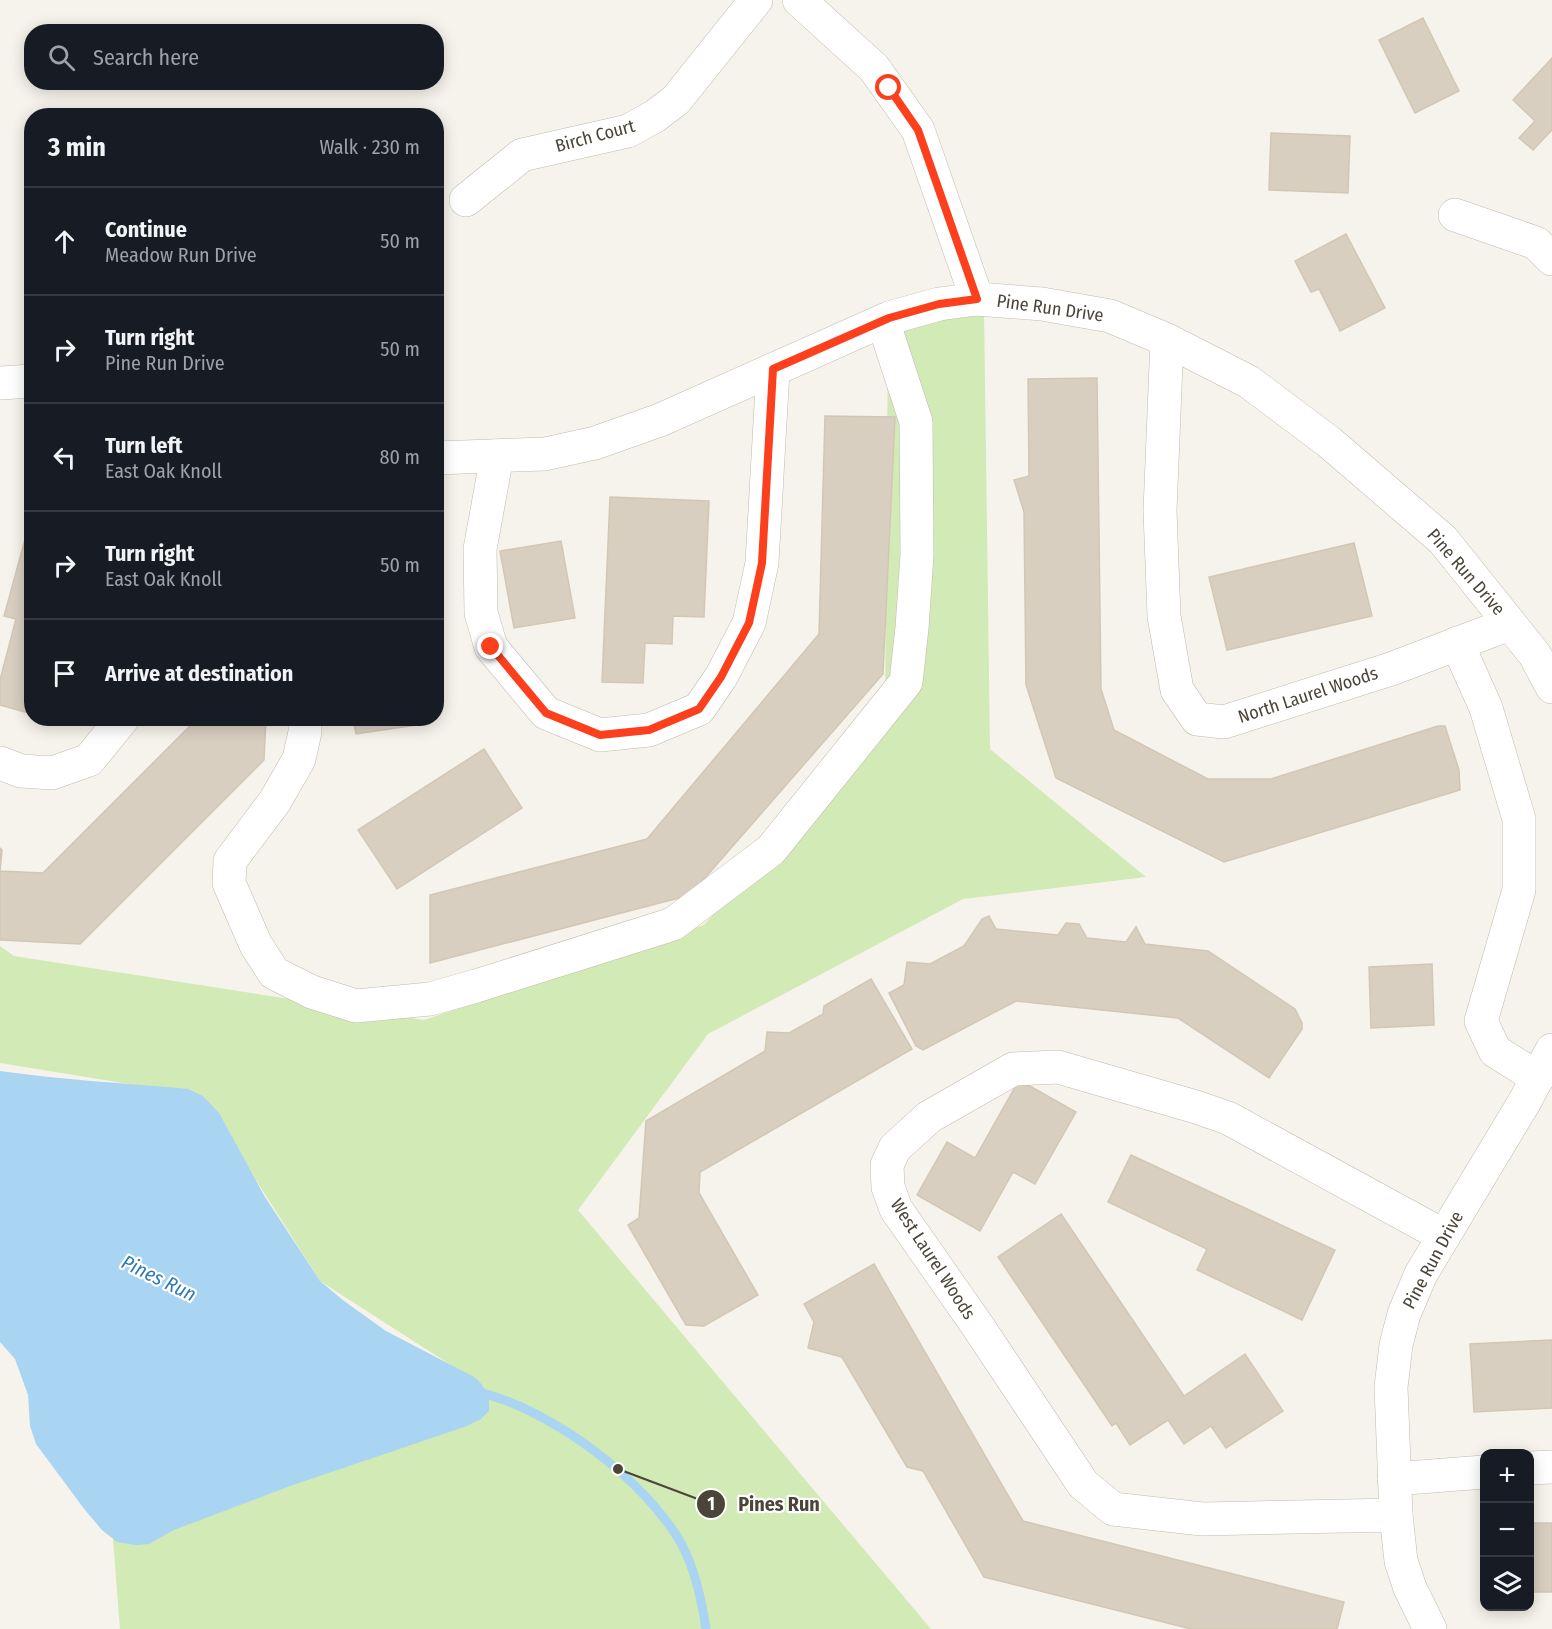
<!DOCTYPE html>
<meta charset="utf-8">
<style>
:root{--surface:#171b24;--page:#242831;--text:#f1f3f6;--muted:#9ea1a6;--line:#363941}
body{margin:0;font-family:"Fira Sans Condensed",sans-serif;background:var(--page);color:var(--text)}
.controls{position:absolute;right:18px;bottom:18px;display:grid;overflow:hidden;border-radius:12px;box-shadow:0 3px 15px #0003}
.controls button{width:54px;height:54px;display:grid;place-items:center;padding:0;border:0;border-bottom:2px solid var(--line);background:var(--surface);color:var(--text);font:30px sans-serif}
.stop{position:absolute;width:18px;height:18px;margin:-14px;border:4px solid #fc3f1d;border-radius:50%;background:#fff}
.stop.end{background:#fc3f1d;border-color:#fff;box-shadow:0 2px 6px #0008}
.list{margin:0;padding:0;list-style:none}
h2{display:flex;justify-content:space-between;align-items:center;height:78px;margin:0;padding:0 24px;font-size:26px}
h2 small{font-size:20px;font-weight:400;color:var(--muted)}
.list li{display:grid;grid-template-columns:39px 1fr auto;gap:18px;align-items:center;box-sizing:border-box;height:108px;padding:0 24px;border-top:2px solid var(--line)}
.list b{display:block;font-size:22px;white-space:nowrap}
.list p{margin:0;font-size:20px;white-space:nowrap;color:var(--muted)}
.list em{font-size:20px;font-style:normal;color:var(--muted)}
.icon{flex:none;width:33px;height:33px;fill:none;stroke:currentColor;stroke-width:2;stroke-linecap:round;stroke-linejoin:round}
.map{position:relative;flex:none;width:1552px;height:1629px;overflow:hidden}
.search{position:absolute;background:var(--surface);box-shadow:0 3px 15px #0003;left:24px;top:24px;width:420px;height:66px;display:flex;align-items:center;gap:15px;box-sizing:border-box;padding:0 21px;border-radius:24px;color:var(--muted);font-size:22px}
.panel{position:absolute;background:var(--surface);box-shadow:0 3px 15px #0003;left:24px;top:108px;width:420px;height:618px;border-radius:24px}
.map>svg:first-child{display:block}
</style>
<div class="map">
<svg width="1552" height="1629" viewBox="0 0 1552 1629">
<rect width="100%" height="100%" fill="#f6f3ec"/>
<!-- green -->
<polygon fill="#d2eab5" points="984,309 990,749 1146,877 963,899 708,1034 578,1210 931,1629 120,1629 113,1539 485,1387 320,1281 203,1096 0,1063 0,946 14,956 424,1020 704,925 885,718 888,327"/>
<!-- water -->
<path fill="#a9d4f2" d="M0,1071c62,9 125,12 188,18l15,7 16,17 46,84 55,84 24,20 42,30 88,46c12,10 16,18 15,34l-8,8 -14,7 -177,60 -116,44 -25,14 -13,1 -19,-3 -15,-12 -17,-20 -49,-66 -6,-18 -2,-31 -13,-36 -15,-17z"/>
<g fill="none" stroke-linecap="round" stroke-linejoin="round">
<!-- stream -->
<path stroke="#a9d4f2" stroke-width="9" d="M478,1392c73,17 168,88 204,153 13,25 20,57 24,84"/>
</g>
<!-- building -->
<g fill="#d8cfc1" stroke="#d3c7b4" stroke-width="1.5">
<polygon points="1423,18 1459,91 1415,113 1379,40"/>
<polygon points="1552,58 1552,130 1533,150 1519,138 1535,121 1513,100"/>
<polygon points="1271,133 1350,136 1348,193 1269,190"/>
<polygon points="1346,234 1385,308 1340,331 1319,289 1311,292 1295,261"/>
<polygon points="1097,378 1101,689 1114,730 1208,779 1271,779 1438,726 1445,726 1459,770 1460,790 1224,862 1056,778 1026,685 1024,512 1014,480 1029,476 1028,379"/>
<polygon points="825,416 895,417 883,674 690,895 430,963 430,895 647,839 819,634"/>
<polygon points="610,497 709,501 704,617 673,616 672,644 645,643 643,683 602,682"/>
<polygon points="32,514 32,714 0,705 0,680 16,619 4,616"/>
<polygon points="561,541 575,618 514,628 500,551"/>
<polygon points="1354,543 1372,616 1227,650 1209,577"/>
<polygon points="194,718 266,718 264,760 80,944 0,940 0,848 2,850 0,871 43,873 194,722"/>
<polygon points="353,718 430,718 430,723 356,734"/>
<polygon points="484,749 522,808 397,889 358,830"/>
<polygon points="989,916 996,929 1058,935 1066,923 1079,924 1087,938 1126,942 1136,927 1145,944 1208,951 1295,1009 1302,1023 1302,1029 1269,1078 1178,1018 1016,1001 923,1050 916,1046 889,993 904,985 907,962 930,964 964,946 982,919"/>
<polygon points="1432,964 1434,1025 1371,1028 1369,967"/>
<polygon points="871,979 912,1049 700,1172 699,1193 758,1295 704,1326 686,1325 628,1225 639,1218 646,1121 765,1051 767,1032 789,1033 823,1014 824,1006"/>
<polygon points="1019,1080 1076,1112 1035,1184 1013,1172 980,1231 917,1195 947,1142 975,1158"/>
<polygon points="1131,1155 1335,1250 1302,1320 1197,1270 1207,1249 1108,1202"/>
<polygon points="1061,1214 1184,1396 1245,1354 1283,1411 1226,1448 1211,1426 1184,1444 1168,1420 1130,1445 1116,1423 1112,1426 998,1257"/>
<polygon points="874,1264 1023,1521 1344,1602 1337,1629 1191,1629 984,1577 923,1471 907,1467 842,1357 808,1348 814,1322 804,1304"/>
<polygon points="1552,1340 1552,1408 1474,1412 1470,1344"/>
<rect x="1530" y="1523" width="22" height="69"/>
</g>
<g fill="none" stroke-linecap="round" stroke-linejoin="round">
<defs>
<g id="minor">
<polyline points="799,0 874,68 918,130 977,299"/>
<polyline points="466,200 522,155 628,131 655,116 676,100 756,0"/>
<polyline points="1455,215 1536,243 1552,259"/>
<polyline points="1167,340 1160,511 1164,616 1177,690 1197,719 1224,722 1391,669 1509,624"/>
<polyline points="0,383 32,381"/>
<polyline points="497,456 480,549 481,613 491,647 546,713 600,735 649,730 699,709 721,677 749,623 762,563 773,370"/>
<polyline points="436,458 545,454 595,443 660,420 889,318 939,304 977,299 1042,304 1110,316 1167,340 1249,382 1329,442 1443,540 1535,655 1552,687"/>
<polyline points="1457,643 1486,708 1519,819 1519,890 1481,1021 1495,1051 1538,1078"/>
<polyline points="305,718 305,732 299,759 275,801 230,861 229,883 256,945 274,973 312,992 356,1006 430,999 476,986 673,924 771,850 906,682 912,628 917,555 916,422 883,321"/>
<polyline points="0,763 21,771 52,773 89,760 123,718"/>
<polyline points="1530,1468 1552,1467"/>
<polyline points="1394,1479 1484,1472"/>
<polyline points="1396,1515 1202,1519 1113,1509 1083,1484 977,1325 896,1209 888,1187 887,1165 895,1148 929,1117 1013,1069 1058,1067 1196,1107 1228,1118 1444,1236"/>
<polyline points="1430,1629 1410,1588 1401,1561 1396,1515 1391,1387 1396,1345 1404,1314 1421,1274 1525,1101 1552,1050"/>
</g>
</defs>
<!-- minor casing -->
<use href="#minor" stroke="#c2bbae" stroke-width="34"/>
<!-- minor -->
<use href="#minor" stroke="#fff" stroke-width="33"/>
</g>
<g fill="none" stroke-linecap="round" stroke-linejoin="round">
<!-- route -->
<polyline stroke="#fc3f1d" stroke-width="8" points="491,647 546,713 600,735 649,730 699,709 721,677 749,623 762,563 773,369 889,318 939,304 977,299 918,130 889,88"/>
</g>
<g text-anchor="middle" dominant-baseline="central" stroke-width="4.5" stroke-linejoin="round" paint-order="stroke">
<!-- street labels -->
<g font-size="18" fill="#4b4439" stroke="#fff">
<text transform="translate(595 136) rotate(-15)">Birch Court</text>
<text transform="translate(1050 308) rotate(8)">Pine Run Drive</text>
<text transform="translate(1466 572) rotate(49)">Pine Run Drive</text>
<text transform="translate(1308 695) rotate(-18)">North Laurel Woods</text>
<text transform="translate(933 1259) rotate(57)">West Laurel Woods</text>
<text transform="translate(1433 1260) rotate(-62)">Pine Run Drive</text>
</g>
<!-- water labels -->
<g font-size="20" font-style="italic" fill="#2e7ab2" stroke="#fff">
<text transform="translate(159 1278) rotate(26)">Pines Run</text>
</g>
</g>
<!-- callouts -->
<path fill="none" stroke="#4b4439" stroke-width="2" d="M618 1469L711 1504"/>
<g fill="#4b4439" stroke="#fff" stroke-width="2">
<circle cx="618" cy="1469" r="6"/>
<circle cx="711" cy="1504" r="15"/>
</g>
<g font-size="18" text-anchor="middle" font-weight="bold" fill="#fff">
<text x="711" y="1510">1</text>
</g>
<g font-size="20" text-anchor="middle" font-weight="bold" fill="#4b4439" stroke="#fff" stroke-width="4.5" stroke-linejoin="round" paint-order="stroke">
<text x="779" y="1511">Pines Run</text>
</g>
</svg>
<div class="controls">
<button>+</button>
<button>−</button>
<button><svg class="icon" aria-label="layers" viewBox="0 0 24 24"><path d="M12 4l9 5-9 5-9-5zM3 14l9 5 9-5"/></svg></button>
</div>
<div class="stop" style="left:889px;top:88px"></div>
<div class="stop end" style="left:491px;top:647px"></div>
<div class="search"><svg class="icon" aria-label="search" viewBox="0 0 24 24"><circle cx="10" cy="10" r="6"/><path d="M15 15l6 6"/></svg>Search here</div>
<section class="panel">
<h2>3 min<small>Walk · 230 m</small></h2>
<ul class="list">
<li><svg class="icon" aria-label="ahead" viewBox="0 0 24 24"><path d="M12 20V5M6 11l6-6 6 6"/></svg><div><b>Continue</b><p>Meadow Run Drive</p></div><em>50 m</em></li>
<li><svg class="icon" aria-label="right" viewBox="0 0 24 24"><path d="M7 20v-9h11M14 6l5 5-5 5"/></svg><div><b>Turn right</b><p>Pine Run Drive</p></div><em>50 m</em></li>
<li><svg class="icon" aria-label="left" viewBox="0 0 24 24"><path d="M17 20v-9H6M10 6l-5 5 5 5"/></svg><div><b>Turn left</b><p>East Oak Knoll</p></div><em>80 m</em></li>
<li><svg class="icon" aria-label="right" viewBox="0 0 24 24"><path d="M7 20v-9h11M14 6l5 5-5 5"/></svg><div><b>Turn right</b><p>East Oak Knoll</p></div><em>50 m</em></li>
<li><svg class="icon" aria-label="arrive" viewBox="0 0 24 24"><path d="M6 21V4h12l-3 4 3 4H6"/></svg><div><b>Arrive at destination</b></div></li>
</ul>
</section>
</div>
